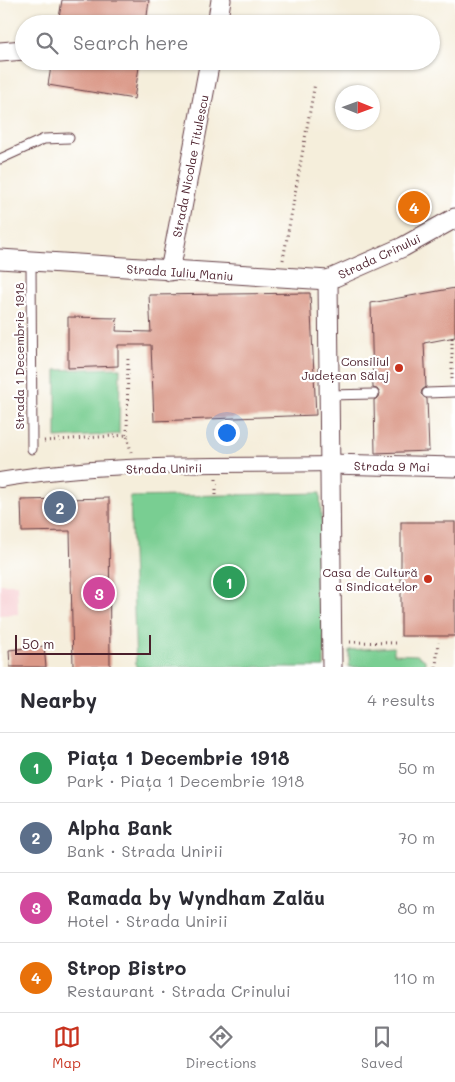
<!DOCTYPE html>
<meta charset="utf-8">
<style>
:root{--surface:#fff;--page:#f7f7f7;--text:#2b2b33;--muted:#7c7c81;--line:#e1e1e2;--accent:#c8321e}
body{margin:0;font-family:Mali,sans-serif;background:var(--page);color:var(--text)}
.compass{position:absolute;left:335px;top:85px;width:45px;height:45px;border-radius:50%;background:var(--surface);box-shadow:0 1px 4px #0004;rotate:91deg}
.scale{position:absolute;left:15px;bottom:12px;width:136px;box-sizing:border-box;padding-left:5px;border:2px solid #4a1f2b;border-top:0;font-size:14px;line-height:18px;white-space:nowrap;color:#4a1f2b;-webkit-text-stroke:4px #fff;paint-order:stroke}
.you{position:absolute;left:226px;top:432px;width:18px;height:18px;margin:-12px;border:4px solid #fff;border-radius:50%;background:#1a73e8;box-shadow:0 0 0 8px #1a73e833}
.badge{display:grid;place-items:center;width:32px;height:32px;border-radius:50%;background:var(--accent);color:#fff;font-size:16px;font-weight:700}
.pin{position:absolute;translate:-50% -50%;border:2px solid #fff;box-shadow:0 1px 5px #0006}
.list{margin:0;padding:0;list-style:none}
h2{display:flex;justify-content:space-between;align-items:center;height:65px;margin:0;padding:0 20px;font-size:21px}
h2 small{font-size:16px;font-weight:400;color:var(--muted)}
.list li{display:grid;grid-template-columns:32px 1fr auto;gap:15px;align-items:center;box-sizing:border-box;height:70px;padding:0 20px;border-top:1px solid var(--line)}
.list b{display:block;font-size:19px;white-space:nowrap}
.list p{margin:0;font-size:16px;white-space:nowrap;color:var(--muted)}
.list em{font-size:16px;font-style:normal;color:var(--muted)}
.icon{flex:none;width:28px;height:28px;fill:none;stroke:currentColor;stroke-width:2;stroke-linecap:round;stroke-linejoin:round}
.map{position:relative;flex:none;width:455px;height:667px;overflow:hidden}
.search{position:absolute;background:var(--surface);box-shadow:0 1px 4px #0004;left:15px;right:15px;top:15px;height:55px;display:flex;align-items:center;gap:12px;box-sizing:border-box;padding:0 18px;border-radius:28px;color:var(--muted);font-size:19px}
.sheet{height:345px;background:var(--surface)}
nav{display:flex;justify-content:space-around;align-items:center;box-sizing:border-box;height:70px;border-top:1px solid var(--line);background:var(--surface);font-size:14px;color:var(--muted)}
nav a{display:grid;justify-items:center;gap:2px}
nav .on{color:var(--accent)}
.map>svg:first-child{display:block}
</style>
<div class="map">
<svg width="455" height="667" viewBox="0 0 455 667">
<rect width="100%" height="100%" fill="#fff"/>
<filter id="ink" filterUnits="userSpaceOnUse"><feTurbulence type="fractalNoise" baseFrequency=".02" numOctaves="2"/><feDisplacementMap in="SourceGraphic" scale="10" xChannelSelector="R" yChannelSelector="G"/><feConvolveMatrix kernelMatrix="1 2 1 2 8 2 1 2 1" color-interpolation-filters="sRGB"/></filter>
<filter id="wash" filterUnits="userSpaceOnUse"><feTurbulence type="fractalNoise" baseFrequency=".0096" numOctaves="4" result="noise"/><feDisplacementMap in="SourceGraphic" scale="20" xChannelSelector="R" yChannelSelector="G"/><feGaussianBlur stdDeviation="1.12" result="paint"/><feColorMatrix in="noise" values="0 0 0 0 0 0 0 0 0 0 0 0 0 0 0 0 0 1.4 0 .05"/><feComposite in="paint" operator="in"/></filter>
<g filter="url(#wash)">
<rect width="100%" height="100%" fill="#f5eedb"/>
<!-- built -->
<polygon fill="#f7cfd3" points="0,584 17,584 18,614 0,615"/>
<!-- green -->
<g fill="#79ce92" stroke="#62765e">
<polygon points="120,368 119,434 56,438 56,370"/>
<polygon points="320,493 324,570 324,667 136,667 130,497"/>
<polygon points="394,647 394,654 417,655 425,660 425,667 349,667 349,650"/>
</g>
<g id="blocks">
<!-- building -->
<g fill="#da9887">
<polygon points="62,0 149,0 146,24 58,24"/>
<polygon points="52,61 140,61 134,99 48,85"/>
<polygon points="455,288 455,337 424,343 426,387 422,390 421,394 427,399 429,451 375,453 374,400 379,397 380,393 377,389 373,388 371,303"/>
<polygon points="310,293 316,415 154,421 151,345 118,345 118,366 68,368 68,317 117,318 116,331 151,332 149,295"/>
<polygon points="109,498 110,667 73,667 70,531 22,532 21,500"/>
<rect x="401" y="522" width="54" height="114"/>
<polygon points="44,646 46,667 10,667 9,650"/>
</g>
</g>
</g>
<g filter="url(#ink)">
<use href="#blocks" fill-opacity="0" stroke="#643e45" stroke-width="1"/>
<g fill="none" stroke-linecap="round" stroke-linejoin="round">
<defs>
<g id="service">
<polyline points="0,159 44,139 69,138"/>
<polyline points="31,263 32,449"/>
<polyline points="427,393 455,392"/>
<polyline points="329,395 374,394"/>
</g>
<path id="pedestrian" d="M0,480c108,-19 220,-14 329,-16"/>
<g id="minor">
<polyline points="217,24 221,0"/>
<polyline points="0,52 24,50"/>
<polyline points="0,259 328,280 403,247 455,218"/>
<polyline points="170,271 210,61"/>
<polyline points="328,280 332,667"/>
<polyline points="329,464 455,467"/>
</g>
</defs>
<!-- service casing -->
<use href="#service" stroke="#643e45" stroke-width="11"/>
<!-- pedestrian casing -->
<use href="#pedestrian" stroke="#643e45" stroke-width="16"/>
<!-- minor casing -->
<use href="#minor" stroke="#643e45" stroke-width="21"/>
<!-- path -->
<g stroke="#643e45" stroke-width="3" stroke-dasharray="1 4" stroke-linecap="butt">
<polyline points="283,260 315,83"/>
<polyline points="452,338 452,379"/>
<polyline points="127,435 128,356"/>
<polyline points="44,441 127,435 131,452"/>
<polyline points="216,479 216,496"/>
<polyline points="350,642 396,643"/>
<polyline points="436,667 438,642"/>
</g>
<!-- service -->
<use href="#service" stroke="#fff" stroke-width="9"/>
<!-- pedestrian -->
<use href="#pedestrian" stroke="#fff" stroke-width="14"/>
<!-- minor -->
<use href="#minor" stroke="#fff" stroke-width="19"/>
</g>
</g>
<!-- markers -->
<g fill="#c8321e" stroke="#fff" stroke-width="2">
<circle cx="399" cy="368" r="5"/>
<circle cx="428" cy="579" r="5"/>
</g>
<g text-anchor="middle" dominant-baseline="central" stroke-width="4.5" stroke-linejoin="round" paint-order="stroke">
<!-- street labels -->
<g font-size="12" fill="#4a1f2b" stroke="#fff">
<text transform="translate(190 166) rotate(-79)">Strada Nicolae Titulescu</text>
<text transform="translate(379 256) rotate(-25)">Strada Crinului</text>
<text transform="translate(180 272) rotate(4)">Strada Iuliu Maniu</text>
<text transform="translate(19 356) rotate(-90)">Strada 1 Decembrie 1918</text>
<text transform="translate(392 466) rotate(1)">Strada 9 Mai</text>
<text transform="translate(164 468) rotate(-1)">Strada Unirii</text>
</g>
<!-- poi labels -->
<g font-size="12" fill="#4a1f2b" stroke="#fff" text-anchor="end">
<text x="389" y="361">Consiliul<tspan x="389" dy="14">Județean Sălaj</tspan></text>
<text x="418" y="572">Casa de Cultură<tspan x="418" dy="14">a Sindicatelor</tspan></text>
</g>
</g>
</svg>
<svg class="compass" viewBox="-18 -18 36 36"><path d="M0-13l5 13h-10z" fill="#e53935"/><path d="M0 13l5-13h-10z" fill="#7c7c81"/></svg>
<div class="scale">50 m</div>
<div class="you"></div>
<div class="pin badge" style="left:229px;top:582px;background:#2e9e5b">1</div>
<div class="pin badge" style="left:60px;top:507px;background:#5c6f8a">2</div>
<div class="pin badge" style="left:99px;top:593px;background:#d1479c">3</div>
<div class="pin badge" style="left:414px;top:207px;background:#e8710a">4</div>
<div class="search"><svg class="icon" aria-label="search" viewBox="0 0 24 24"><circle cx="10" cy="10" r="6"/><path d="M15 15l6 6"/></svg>Search here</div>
</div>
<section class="sheet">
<h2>Nearby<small>4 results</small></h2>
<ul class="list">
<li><span class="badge" style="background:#2e9e5b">1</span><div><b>Piața 1 Decembrie 1918</b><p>Park · Piața 1 Decembrie 1918</p></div><em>50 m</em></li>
<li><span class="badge" style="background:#5c6f8a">2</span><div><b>Alpha Bank</b><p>Bank · Strada Unirii</p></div><em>70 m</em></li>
<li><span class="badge" style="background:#d1479c">3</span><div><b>Ramada by Wyndham Zalău</b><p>Hotel · Strada Unirii</p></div><em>80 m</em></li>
<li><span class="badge" style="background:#e8710a">4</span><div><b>Strop Bistro</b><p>Restaurant · Strada Crinului</p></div><em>110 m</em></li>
</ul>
</section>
<nav>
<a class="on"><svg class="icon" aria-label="map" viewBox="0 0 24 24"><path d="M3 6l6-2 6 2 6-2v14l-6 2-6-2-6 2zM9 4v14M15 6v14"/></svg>Map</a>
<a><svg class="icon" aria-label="directions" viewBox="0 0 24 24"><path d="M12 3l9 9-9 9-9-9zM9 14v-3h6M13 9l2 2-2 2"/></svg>Directions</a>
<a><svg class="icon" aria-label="saved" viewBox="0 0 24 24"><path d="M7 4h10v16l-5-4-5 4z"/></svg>Saved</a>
</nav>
